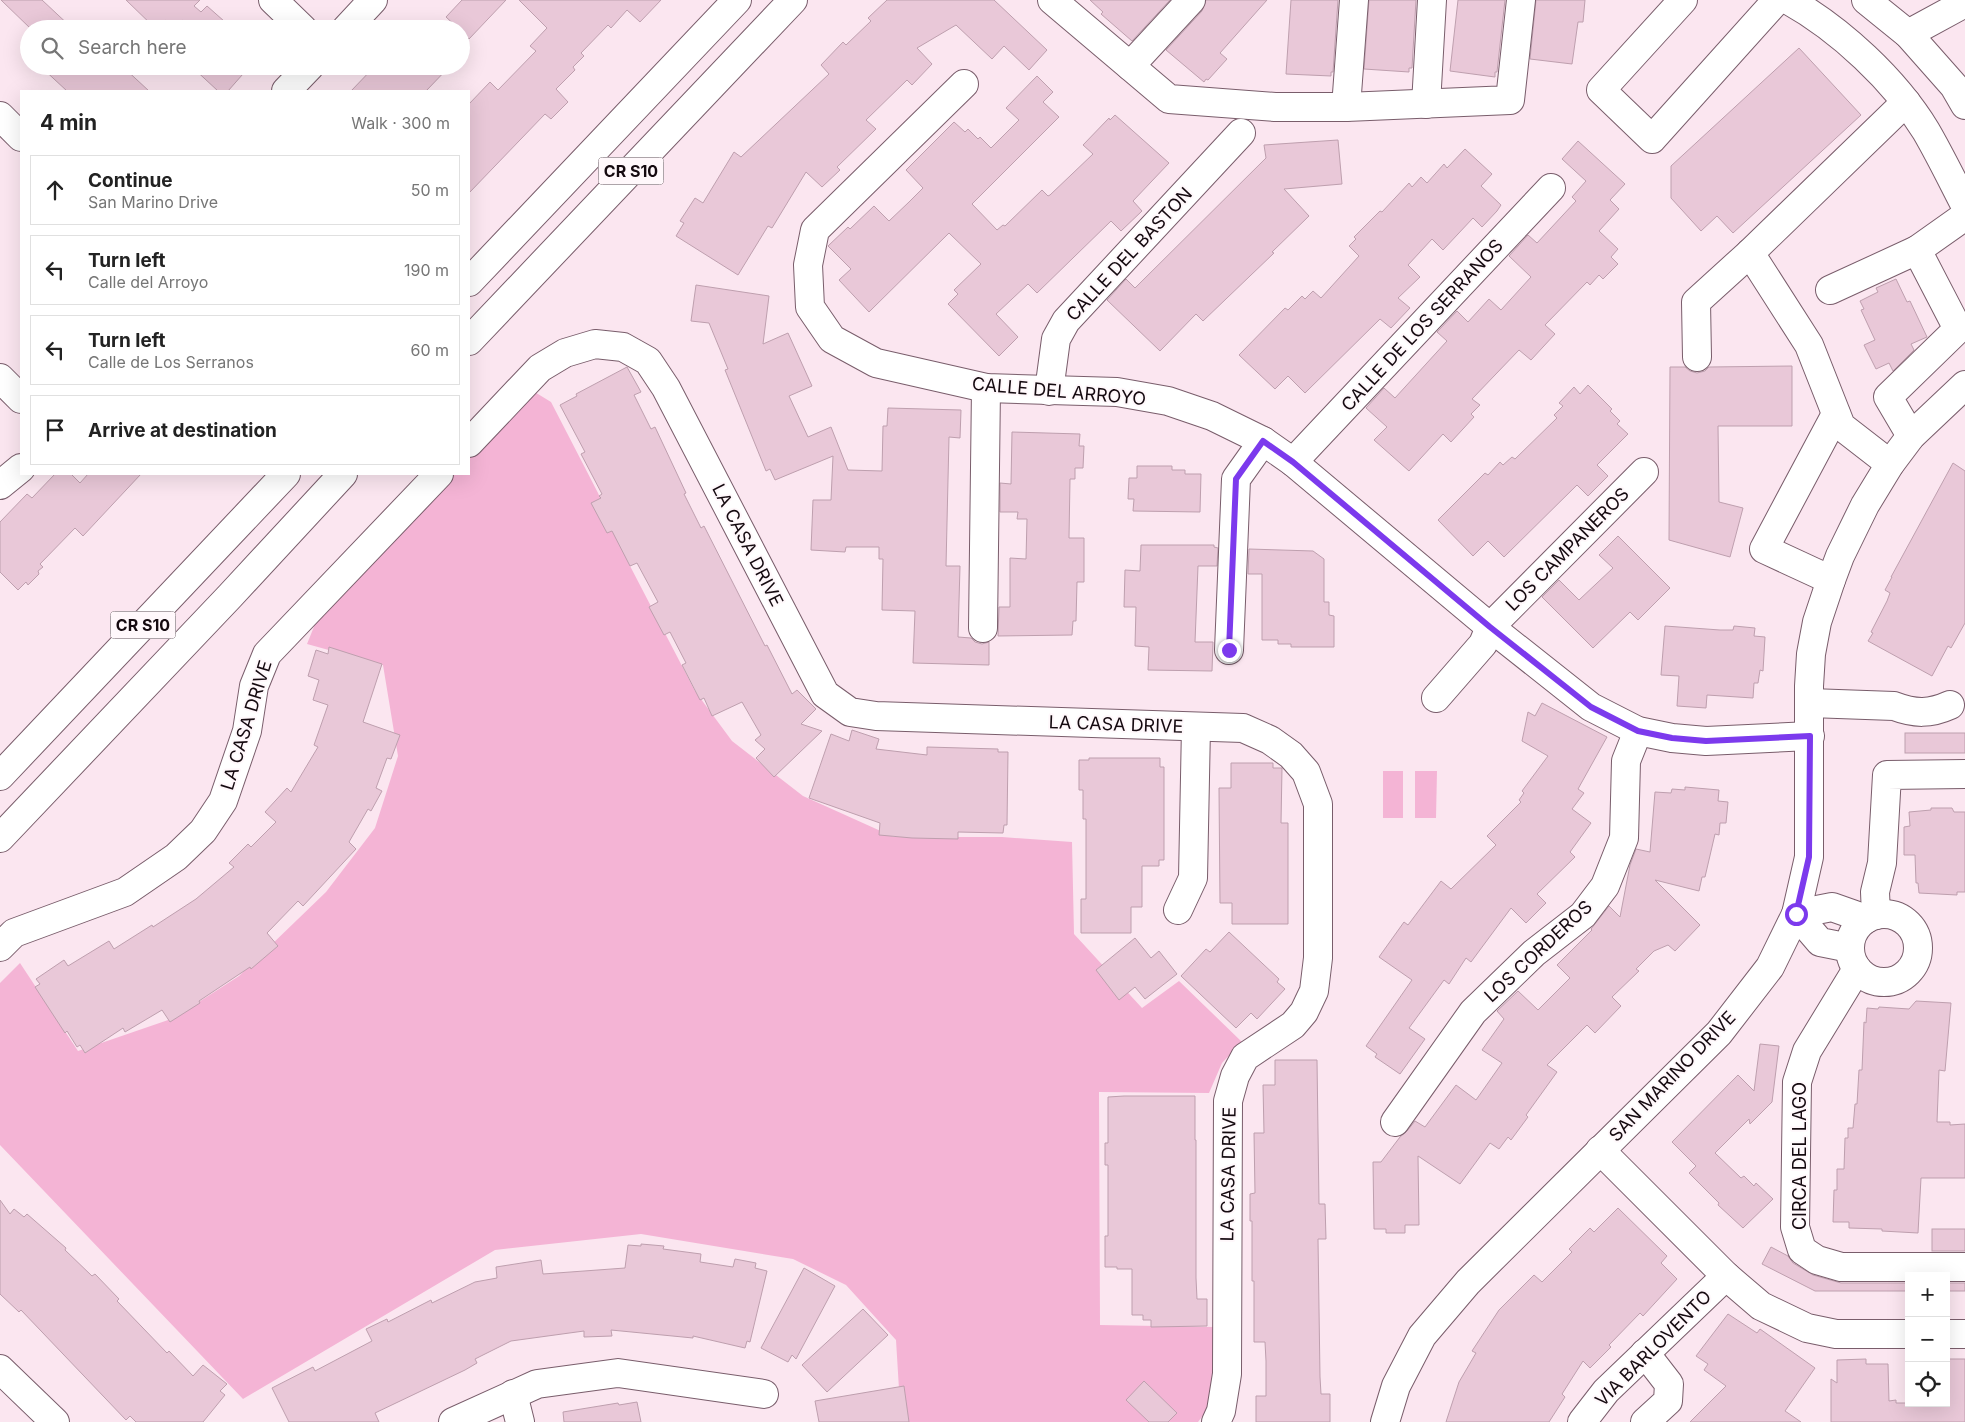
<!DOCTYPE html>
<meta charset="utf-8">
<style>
:root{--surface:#fff;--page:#f6f6f6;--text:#222;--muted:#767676;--line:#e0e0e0}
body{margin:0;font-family:Inter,sans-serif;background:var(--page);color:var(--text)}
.controls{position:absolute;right:15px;bottom:15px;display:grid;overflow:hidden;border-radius:0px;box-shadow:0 5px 20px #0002}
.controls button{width:45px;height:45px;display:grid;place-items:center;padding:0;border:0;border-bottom:1px solid var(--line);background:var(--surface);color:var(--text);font:25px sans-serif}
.stop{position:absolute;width:15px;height:15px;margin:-11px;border:4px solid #7c3aed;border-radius:50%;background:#fff}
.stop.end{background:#7c3aed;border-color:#fff;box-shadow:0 1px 5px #0008}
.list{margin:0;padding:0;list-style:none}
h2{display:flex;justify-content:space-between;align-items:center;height:65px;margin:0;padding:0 20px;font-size:21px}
h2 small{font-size:16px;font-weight:400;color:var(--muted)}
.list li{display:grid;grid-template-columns:32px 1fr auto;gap:15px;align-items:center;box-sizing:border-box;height:70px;margin:0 10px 10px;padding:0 10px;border:1px solid var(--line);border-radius:0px}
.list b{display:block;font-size:19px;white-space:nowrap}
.list p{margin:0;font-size:16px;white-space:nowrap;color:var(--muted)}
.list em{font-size:16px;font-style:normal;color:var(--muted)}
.icon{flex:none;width:28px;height:28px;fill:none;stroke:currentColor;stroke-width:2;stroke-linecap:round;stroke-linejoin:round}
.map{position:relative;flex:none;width:1965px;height:1422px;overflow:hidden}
.search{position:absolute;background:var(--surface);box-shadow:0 5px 20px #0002;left:20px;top:20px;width:450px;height:55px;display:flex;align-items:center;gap:12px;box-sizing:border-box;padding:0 18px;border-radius:28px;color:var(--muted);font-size:19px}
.panel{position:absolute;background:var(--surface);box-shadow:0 5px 20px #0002;left:20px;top:90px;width:450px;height:385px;border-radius:0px}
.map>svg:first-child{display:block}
</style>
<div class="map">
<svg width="1965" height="1422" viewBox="0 0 1965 1422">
<rect width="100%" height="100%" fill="#fbe6f0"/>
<!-- green -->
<g fill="#f4b4d5">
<polygon points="533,391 551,402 598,493 629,564 695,691 732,741 803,796 894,837 1002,837 1072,842 1074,934 1142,1008 1179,981 1242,1042 1222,1063 1209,1093 1099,1092 1100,1325 1214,1327 1211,1394 1207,1410 1198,1422 901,1422 896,1340 846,1285 793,1259 641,1234 495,1250 243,1399 0,1145 0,983 20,963 78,1051 174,1018 239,976 326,892 375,828 398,756 383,665 307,644 322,607 449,474 469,474 469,455"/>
<rect x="1383" y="771" width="20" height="47"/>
<polygon points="1415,771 1437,771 1436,818 1415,818"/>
</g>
<!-- building -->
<g fill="#e9c8d8" stroke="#be9fae">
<polygon points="1,0 42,0 73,29 31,29"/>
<polygon points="126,0 200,0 194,6 201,12 207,6 233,29 186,29 189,26 182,20 174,28 165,20 156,29"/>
<polygon points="462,0 506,0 469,39 461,31 461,29 459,29 446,17"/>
<polygon points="519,0 661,0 640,22 627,10 611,28 608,25 581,53 584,56 573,67 575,70 556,89 568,102 551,119 545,114 469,193 469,104 490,82 498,90 536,51 530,46 547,28"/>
<polygon points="887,0 994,0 1047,50 1029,70 1004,46 992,59 956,25 917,48 932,64 912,85 907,80 866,120 876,129 837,167 840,170 822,187 806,172 772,228 768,226 738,275 676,236 684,223 680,221 695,198 703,203 734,152 741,157 829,74 821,65 843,42 846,45 871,21 868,18"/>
<polygon points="1090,0 1170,0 1132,41 1101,14 1103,12"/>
<polygon points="1206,0 1267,0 1220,53 1227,59 1208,80 1206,79 1204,82 1166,50 1202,11"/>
<polygon points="1291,0 1338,0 1333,72 1331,72 1331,76 1286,74"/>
<polygon points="1369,0 1416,0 1412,68 1409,68 1409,72 1364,69"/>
<polygon points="1458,0 1505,0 1497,72 1495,72 1495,77 1450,71"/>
<polygon points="1536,0 1585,0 1583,22 1578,22 1572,64 1530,59"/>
<polygon points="1799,48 1861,115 1733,233 1717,216 1701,231 1671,198 1671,166"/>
<polygon points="40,66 122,66 149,91 67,91"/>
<polygon points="191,66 250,66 228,91 218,91"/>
<polygon points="375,66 450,66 426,91 351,91"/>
<polygon points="1037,76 1053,92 1043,102 1059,117 972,204 997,230 1003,225 1005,226 1042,190 1048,196 1050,195 1093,154 1083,145 1109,118 1110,120 1115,115 1169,163 1133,201 1142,211 1121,231 1111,221 1037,293 1028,284 996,314 1018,337 999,356 948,304 958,294 954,290 981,264 949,233 869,312 839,280 851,269 828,246 848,227 850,229 874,206 889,221 909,202 923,188 906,170 954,122 965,132 968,129 978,139 980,137 991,148 1019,120 1006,108"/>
<polygon points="1338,140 1342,184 1284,189 1309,216 1272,252 1274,253 1203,321 1196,314 1160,351 1107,300 1126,279 1135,288 1266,158 1264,145"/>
<polygon points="1578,141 1625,184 1610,200 1619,209 1599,231 1618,249 1611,257 1618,264 1603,279 1599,275 1590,285 1587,282 1545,325 1555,334 1531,360 1519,350 1472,399 1480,405 1471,414 1474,417 1451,442 1443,434 1409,471 1374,440 1387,427 1366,408 1384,388 1395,398 1447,341 1437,332 1457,311 1468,322 1489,299 1501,310 1531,277 1509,256 1528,235 1537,243 1576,201 1572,197 1586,181 1562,159"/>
<polygon points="1465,149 1492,174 1481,186 1501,205 1497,211 1482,227 1473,218 1443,250 1432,239 1408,265 1420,277 1398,298 1410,308 1391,328 1380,319 1305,393 1288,376 1275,389 1239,355 1285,308 1288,310 1302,296 1305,299 1313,291 1321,298 1359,256 1349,246 1356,239 1354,237 1380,211 1382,212 1409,183 1412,187 1421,177 1427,183 1444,164 1447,168"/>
<polygon points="1896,279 1907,302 1910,301 1927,337 1911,344 1914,350 1893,371 1889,363 1876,369 1864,345 1875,340 1861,310 1864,309 1860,301 1878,292 1876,288"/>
<polygon points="696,285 769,296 763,344 788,333 812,386 789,396 808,437 831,427 848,470 882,471 883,426 887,426 888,408 961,410 960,438 949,437 946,566 960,566 958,637 971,638 975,642 982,644 989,642 989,665 913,663 915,611 882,610 883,559 879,559 879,547 846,547 845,552 811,550 813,500 831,500 833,456 775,480 770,469 766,471 725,370 728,369 709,323 691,321"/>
<polygon points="1792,366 1792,426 1718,426 1719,502 1743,508 1730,557 1669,540 1670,367 1685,367 1690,371 1697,373 1705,371 1709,367"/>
<polygon points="627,367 641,392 634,395 651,429 655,427 686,493 684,494 701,528 704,526 765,646 767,645 792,694 797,690 816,709 801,724 822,731 774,777 756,758 765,749 755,740 761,735 742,702 712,716 704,698 700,700 682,665 686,663 670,632 664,635 649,607 658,602 637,563 630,566 612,531 607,533 591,503 601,498 599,496 602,494 581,454 585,452 560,405 577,396 576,394"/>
<polygon points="1588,385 1612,409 1610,411 1620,421 1617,424 1628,434 1597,465 1608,476 1588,496 1577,485 1504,557 1488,541 1473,556 1438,520 1485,473 1488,475 1500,462 1503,465 1512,457 1515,459 1557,418 1554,415 1563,406 1559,403 1574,387 1580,394"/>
<polygon points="1012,432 1080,434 1079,446 1084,446 1083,468 1075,468 1075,479 1070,479 1069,538 1084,538 1084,582 1077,582 1076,621 1073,621 1072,635 998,636 999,607 1010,607 1010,558 1026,559 1027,519 1017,519 1018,512 1000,512 1000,483 1011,484"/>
<polygon points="1953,463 1965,471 1965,623 1951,648 1948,646 1932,676 1868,641 1873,633 1871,632 1887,601 1890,593 1885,590 1892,577 1891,577"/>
<polygon points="1137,466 1172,466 1172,470 1185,470 1185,474 1201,474 1200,512 1133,511 1134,499 1128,499 1129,478 1137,478"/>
<polygon points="55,474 71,474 80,483 88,474 141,474 83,536 75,528 40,564 43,567 38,571 39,574 28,585 26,582 18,590 0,572 0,522 27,494 32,498"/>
<polygon points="1618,536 1670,588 1638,620 1630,612 1593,648 1542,597 1559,580 1579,600 1613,568 1599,555"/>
<polygon points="1141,545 1214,545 1214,547 1218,548 1217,566 1198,566 1195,642 1213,642 1212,671 1148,670 1149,647 1135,646 1136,607 1124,607 1125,570 1140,571"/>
<polygon points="1249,549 1313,551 1324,559 1324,602 1329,602 1329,615 1334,616 1334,647 1291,647 1291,644 1278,644 1278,640 1262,640 1262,574 1248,574"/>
<polygon points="1665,626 1720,630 1733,630 1734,626 1755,628 1754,636 1765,637 1763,671 1760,670 1758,683 1754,683 1753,698 1707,695 1706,708 1677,706 1679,676 1661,675"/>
<polygon points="329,647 382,664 363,722 400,735 391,759 387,758 376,788 382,791 371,811 368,809 349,842 356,849 303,906 298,901 267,933 278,946 251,969 250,967 199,1001 200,1003 170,1022 162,1010 125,1032 123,1028 85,1053 80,1045 77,1047 67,1031 65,1033 35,987 40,984 36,979 64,960 68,966 109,941 114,949 152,925 153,927 196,899 234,867 229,863 248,844 251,847 276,822 265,812 287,788 291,792 318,747 314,745 328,705 313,700 319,680 308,676 316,650 328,654"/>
<polygon points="1542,703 1607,737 1578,789 1584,793 1572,809 1591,823 1570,852 1575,857 1537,894 1546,903 1526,923 1511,908 1471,962 1466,958 1449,984 1444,980 1409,1028 1425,1039 1400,1074 1375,1057 1377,1054 1366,1046 1412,980 1379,957 1404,922 1408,925 1441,881 1451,889 1496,845 1487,836 1521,802 1519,800 1524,793 1522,791 1548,756 1522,741 1528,712 1535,716"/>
<polygon points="852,730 879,739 876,749 927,755 927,747 998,749 998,752 1008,752 1007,825 1004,825 1003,833 958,832 958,839 912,838 879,835 880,823 809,798 831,734 849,741"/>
<rect x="1905" y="733" width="60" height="20"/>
<polygon points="1089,758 1160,758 1160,767 1164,767 1164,860 1159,860 1159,866 1142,866 1142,907 1131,907 1131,933 1081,933 1081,899 1086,899 1086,819 1083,819 1083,790 1079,790 1079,760 1089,760"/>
<polygon points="1231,763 1273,763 1273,768 1282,768 1281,823 1288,823 1288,924 1232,924 1232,903 1220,903 1219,788 1231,788"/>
<polygon points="1685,787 1719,790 1718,801 1728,802 1726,823 1720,823 1719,835 1715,834 1705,877 1702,877 1699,891 1655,880 1700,925 1675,951 1668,945 1654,951 1636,969 1639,971 1612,997 1621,1006 1595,1033 1587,1025 1547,1065 1557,1072 1526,1115 1528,1117 1511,1140 1508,1137 1499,1149 1490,1143 1460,1184 1418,1156 1419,1225 1405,1225 1405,1233 1386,1233 1386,1229 1374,1229 1373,1162 1381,1162 1400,1137 1407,1131 1415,1121 1425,1127 1456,1085 1476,1100 1502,1063 1482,1050 1504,1019 1497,1011 1518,991 1538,1010 1570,978 1557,965 1592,930 1591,929 1609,906 1620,917 1630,865 1636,849 1650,852 1655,792 1671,793 1672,789 1685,790"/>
<polygon points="1931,808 1952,808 1954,812 1965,812 1965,892 1957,892 1957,895 1919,893 1918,883 1916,883 1915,855 1904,855 1904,827 1910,826 1909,812 1931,810"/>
<polygon points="1229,932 1279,979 1277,982 1285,989 1257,1019 1251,1013 1236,1028 1181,976 1206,949 1210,952"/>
<polygon points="1135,938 1151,958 1159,951 1177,974 1145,999 1135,987 1119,1000 1096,970"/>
<polygon points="1916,1001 1951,1003 1945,1071 1939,1070 1937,1122 1950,1122 1950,1125 1965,1124 1965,1178 1921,1178 1918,1233 1882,1231 1882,1229 1849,1228 1849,1222 1833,1222 1834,1190 1837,1190 1837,1169 1844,1169 1845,1138 1848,1138 1848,1128 1853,1128 1855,1104 1857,1104 1859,1070 1862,1070 1864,1022 1866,1023 1867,1008 1878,1009 1879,1007 1909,1009"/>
<polygon points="1760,1044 1779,1046 1772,1102 1750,1124 1749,1119 1715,1153 1741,1178 1744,1176 1754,1186 1756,1183 1773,1199 1743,1228 1718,1205 1719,1203 1689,1173 1696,1166 1672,1142 1738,1075 1754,1091"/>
<polygon points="1275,1060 1317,1060 1319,1204 1325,1204 1326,1239 1318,1239 1320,1377 1321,1394 1330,1394 1330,1422 1256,1422 1256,1396 1266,1396 1266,1361 1265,1342 1254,1342 1254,1281 1252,1281 1252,1221 1250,1221 1250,1194 1255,1193 1254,1133 1264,1133 1263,1085 1275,1085"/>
<polygon points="1124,1096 1195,1096 1195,1140 1196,1140 1196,1278 1197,1299 1207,1299 1207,1326 1151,1327 1151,1320 1143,1320 1143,1315 1132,1315 1132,1269 1117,1269 1117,1267 1105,1267 1105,1236 1108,1236 1108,1165 1105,1165 1105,1143 1108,1143 1108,1097"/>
<polygon points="0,1200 10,1214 14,1209 24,1217 27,1214 66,1248 65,1250 92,1276 95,1274 119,1299 117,1301 167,1353 169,1351 193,1376 203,1365 227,1384 220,1391 225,1395 203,1422 136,1422 130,1416 126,1420 21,1310 19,1312 0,1294"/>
<polygon points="1618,1208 1667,1256 1661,1263 1677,1279 1643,1316 1640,1313 1609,1345 1611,1347 1590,1368 1583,1361 1562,1394 1565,1397 1549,1422 1446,1422 1459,1382 1476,1353 1472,1351 1499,1310 1534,1275 1542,1282 1572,1252 1569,1249 1590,1228 1594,1232"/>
<rect x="1932" y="1229" width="33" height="22"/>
<polygon points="641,1244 664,1246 663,1249 701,1254 700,1262 733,1267 735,1259 756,1263 755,1268 767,1271 750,1342 747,1341 745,1348 693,1336 693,1338 611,1330 612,1336 584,1337 584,1331 511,1341 475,1359 477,1363 465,1370 375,1413 379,1422 289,1422 272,1388 313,1367 315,1371 372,1341 366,1329 387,1319 388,1322 431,1300 432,1303 475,1282 497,1278 496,1267 541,1260 543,1274 625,1268 628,1245 641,1246"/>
<polygon points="1771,1247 1788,1256 1793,1263 1813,1275 1841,1283 1909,1283 1909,1291 1815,1291 1762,1264"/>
<polygon points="804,1268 835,1286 796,1359 792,1355 788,1362 761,1348"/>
<rect x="1946" y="1283" width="19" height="8"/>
<polygon points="863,1309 888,1335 827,1392 802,1365"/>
<polygon points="1728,1314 1757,1333 1760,1329 1815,1368 1785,1411 1801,1422 1690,1422 1726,1386 1704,1370 1708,1364 1696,1356"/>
<polygon points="1866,1359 1866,1364 1888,1364 1889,1401 1896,1400 1896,1403 1946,1403 1946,1359 1965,1359 1965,1422 1831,1422 1831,1379 1837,1383 1837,1360"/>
<polygon points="1144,1381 1177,1413 1168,1422 1149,1422 1126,1400"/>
<polygon points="904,1386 909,1422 819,1422 815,1401"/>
<polygon points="637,1402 641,1422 564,1422 563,1412 618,1403 619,1405"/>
</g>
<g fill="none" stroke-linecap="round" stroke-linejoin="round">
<defs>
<g id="minor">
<polyline points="273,0 303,29"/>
<polyline points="1052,0 1169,99 1275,107 1346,107 1510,100 1521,0"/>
<polyline points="1683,0 1601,90 1652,139 1777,0"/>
<path d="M1788,0c52,29 107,80 138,131 14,24 26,49 39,74"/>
<polyline points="1866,0 1908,34 1954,86 1965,105"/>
<polyline points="346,29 373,0"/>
<polyline points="1908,34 1965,3"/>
<polyline points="1130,66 1191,0"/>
<polyline points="964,84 815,230 808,265 810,307 832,339 876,363 986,388 1117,392 1168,401 1212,416 1263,441 1293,462 1490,627 1591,707 1638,731 1672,738 1706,741 1810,736"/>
<polyline points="286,91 310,66"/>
<polyline points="1426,104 1432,0"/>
<polyline points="1346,107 1354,0"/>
<polyline points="0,116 21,137"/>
<polyline points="1917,250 1965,216"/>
<polyline points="1750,253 1809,345 1841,426 1890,464"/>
<polyline points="1830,290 1917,250 1958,329 1888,397 1911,436"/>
<polyline points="1697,357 1696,302 1750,253 1906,102"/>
<polyline points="0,378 21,399"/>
<polyline points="1049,391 1056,339 1066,321 1241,133"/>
<polyline points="469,443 540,368 565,353 595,344 623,347 648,361 666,388 825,694 850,712 876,716 1243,728 1270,740 1291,755 1306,772 1318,804 1318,958 1314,991 1304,1012 1293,1025 1245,1057 1235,1076 1228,1101 1227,1374 1221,1411 1216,1422"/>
<polyline points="1293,462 1551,188"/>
<polyline points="0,485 21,468"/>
<polyline points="1831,580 1764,549 1836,414"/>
<polyline points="983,628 986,388"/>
<polyline points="1229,650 1236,479 1263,441"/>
<polyline points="1436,698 1483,644 1490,627 1644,472"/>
<path d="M1810,703l84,3c21,8 36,8 56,-1"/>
<polyline points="1178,910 1193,878 1196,727"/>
<circle cx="1884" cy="948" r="34"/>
<polyline points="1876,915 1875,892 1882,863 1887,775 1965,774"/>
<polyline points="0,947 14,933 125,892 176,857 203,831 223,801 247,731 254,686 267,654 439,474"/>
<polyline points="1850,948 1820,942 1796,914 1832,907 1866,919"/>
<polyline points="1857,969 1807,1051 1797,1082 1795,1227 1802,1250 1817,1260 1841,1267 1965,1267"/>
<polyline points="1395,1122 1473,1012 1534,953 1583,915 1605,886 1624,838 1626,761 1638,731"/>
<polyline points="1600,1150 1726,1276 1761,1306 1807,1328 1836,1334 1909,1334"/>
<polyline points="1946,1334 1965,1334"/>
<polyline points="1645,1353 1669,1384 1668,1401 1645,1422"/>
<polyline points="0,1369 55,1422"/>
<polyline points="513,1394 520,1422"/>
<polyline points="453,1422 537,1384 618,1373 764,1394"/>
<polyline points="1385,1422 1396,1386 1422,1336 1468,1282 1719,1033 1770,967 1796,914 1809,857 1809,686 1811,654 1817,622 1831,580 1840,556 1865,505 1890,464 1911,436 1965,385"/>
<polyline points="1582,1422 1606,1391 1726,1276"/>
</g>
<g id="major">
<polyline points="469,282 737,0"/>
<polyline points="469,341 793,0"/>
<polyline points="0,776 286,474"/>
<polyline points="0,838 230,596 343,474"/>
</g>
</defs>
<!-- minor casing -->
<use href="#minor" stroke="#795d6b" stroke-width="30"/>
<!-- major casing -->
<use href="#major" stroke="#795d6b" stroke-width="30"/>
<!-- minor -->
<use href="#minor" stroke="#fff" stroke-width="28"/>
<!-- major -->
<use href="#major" stroke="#fff" stroke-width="28"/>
</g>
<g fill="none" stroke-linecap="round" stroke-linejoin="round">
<!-- route -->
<polyline stroke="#7c3aed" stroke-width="6" points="1229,650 1236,479 1263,441 1293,462 1490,627 1591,707 1638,731 1672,738 1706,741 1810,736 1809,857 1796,914"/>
</g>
<g text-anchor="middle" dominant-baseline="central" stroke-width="4" stroke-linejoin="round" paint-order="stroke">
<!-- shield labels -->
<g fill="#fff8fb" stroke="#5b5156" stroke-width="1">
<rect x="598.5" y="157.5" width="65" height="27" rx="4"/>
<rect x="110.5" y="611.5" width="65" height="27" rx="4"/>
</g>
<g font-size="16" font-weight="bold" fill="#150a10">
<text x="631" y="171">CR S10</text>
<text x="143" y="625">CR S10</text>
</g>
<!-- street labels -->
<g font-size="18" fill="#150a10" stroke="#fff8fb">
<text transform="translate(1129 254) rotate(-47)">CALLE DEL BASTON</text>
<text transform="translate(1422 325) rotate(-47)">CALLE DE LOS SERRANOS</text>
<text transform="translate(1059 391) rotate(5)">CALLE DEL ARROYO</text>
<text transform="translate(748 545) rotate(63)">LA CASA DRIVE</text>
<text transform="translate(1567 549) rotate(-45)">LOS CAMPANEROS</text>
<text transform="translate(1116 724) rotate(2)">LA CASA DRIVE</text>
<text transform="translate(246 725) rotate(-73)">LA CASA DRIVE</text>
<text transform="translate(1538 951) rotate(-43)">LOS CORDEROS</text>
<text transform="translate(1672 1076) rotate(-46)">SAN MARINO DRIVE</text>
<text transform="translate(1799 1156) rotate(-90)">CIRCA DEL LAGO</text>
<text transform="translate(1228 1174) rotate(-89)">LA CASA DRIVE</text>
<text transform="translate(1653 1348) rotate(-45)">VIA BARLOVENTO</text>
</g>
</g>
</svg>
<div class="controls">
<button>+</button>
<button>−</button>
<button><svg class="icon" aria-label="locate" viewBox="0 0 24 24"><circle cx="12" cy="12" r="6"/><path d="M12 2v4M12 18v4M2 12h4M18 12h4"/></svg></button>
</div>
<div class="stop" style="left:1796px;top:914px"></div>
<div class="stop end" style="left:1229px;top:650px"></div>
<div class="search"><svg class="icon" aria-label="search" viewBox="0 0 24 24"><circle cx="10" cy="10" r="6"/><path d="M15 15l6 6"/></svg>Search here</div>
<section class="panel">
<h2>4 min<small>Walk · 300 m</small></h2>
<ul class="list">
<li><svg class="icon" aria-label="ahead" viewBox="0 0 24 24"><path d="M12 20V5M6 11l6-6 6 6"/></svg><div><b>Continue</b><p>San Marino Drive</p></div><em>50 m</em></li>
<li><svg class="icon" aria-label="left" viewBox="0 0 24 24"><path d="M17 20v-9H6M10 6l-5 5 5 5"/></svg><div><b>Turn left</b><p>Calle del Arroyo</p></div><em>190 m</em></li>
<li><svg class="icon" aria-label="left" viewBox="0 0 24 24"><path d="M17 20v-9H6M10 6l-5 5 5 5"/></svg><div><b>Turn left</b><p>Calle de Los Serranos</p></div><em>60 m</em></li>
<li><svg class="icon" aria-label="arrive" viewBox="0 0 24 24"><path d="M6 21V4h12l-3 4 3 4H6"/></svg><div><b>Arrive at destination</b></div></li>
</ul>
</section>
</div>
